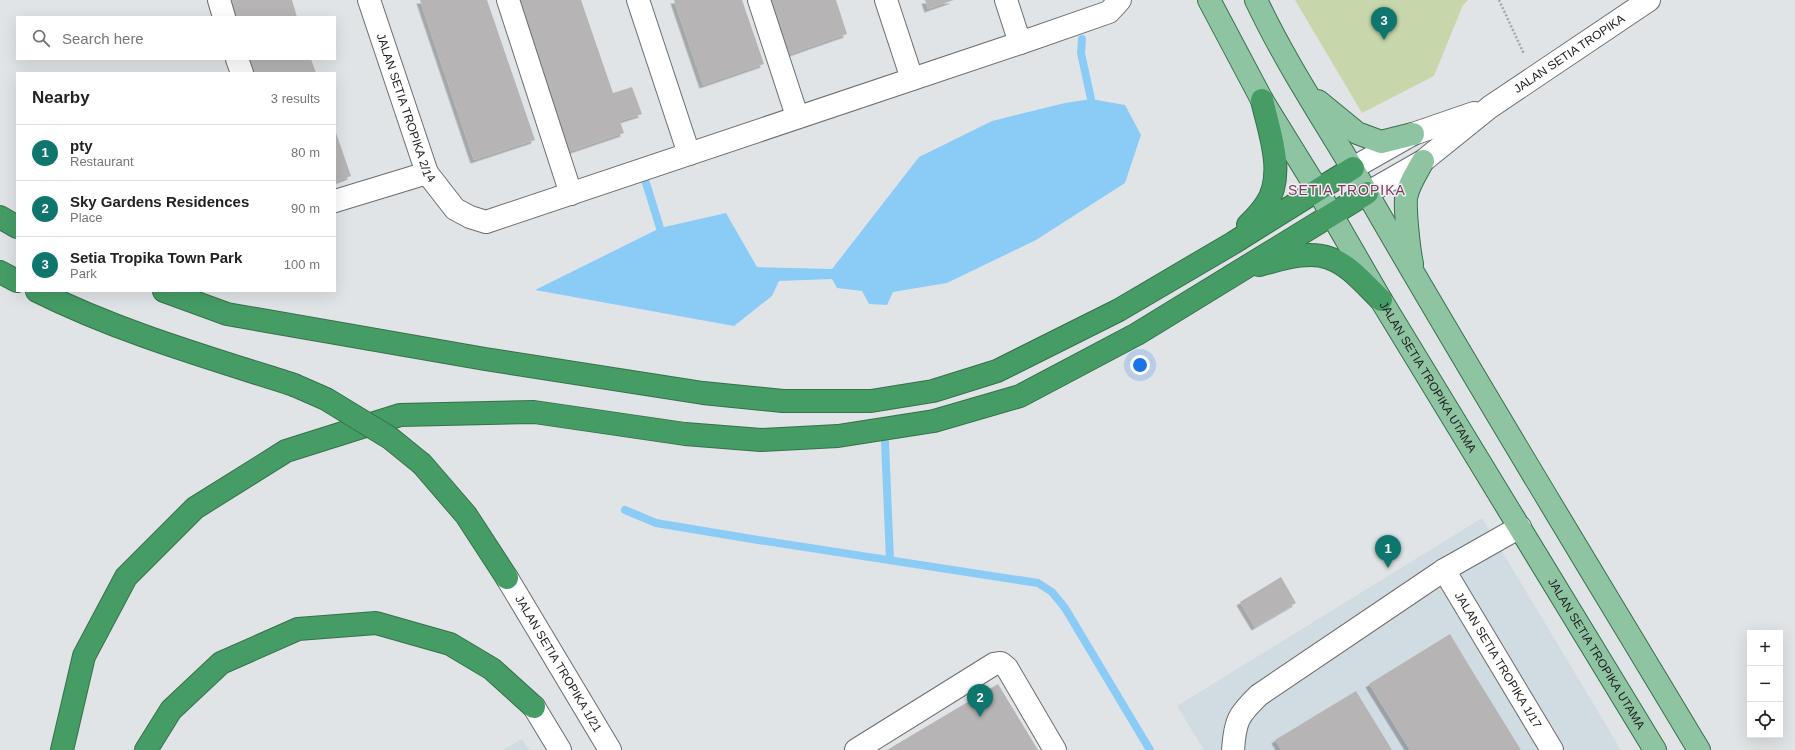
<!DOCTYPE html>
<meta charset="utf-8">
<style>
:root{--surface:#fff;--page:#f6f6f6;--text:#222;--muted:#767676;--line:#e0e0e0;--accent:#0f766e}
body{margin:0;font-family:Helvetica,sans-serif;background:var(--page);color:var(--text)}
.controls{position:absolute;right:12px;bottom:12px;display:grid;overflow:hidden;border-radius:0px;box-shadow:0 4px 16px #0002}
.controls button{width:36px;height:36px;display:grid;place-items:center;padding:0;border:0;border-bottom:1px solid var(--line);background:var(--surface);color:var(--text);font:20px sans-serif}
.you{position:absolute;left:1140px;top:365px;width:14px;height:14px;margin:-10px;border:3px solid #fff;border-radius:50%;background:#1a73e8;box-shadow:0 0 0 6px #1a73e833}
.badge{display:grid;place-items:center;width:26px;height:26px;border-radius:50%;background:var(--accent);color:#fff;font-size:13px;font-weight:700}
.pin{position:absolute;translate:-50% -33px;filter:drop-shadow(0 1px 2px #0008)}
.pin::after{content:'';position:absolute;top:21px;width:14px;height:12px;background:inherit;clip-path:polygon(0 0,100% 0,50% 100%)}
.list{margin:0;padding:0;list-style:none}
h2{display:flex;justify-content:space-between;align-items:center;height:52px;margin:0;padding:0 16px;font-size:17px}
h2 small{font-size:13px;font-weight:400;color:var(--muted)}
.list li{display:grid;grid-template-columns:26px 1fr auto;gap:12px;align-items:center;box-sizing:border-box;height:56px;padding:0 16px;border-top:1px solid var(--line)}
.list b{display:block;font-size:15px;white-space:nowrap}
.list p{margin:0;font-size:13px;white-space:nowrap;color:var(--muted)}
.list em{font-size:13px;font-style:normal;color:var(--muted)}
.icon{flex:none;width:22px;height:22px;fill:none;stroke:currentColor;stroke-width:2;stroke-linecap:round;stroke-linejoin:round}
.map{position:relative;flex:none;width:1795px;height:750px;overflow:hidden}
.search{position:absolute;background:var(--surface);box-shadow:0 4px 16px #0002;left:16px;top:16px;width:320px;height:44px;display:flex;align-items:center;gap:10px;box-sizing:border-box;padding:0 14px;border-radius:0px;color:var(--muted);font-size:15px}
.panel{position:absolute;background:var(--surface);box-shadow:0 4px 16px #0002;left:16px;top:72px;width:320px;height:220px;border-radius:0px}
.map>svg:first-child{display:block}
</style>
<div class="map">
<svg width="1795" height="750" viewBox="0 0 1795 750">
<defs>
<filter id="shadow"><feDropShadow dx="-3.5" dy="3.5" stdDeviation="0" flood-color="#0004"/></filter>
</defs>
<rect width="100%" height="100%" fill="#e1e4e6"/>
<!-- built -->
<g fill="#d1dbe2">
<polygon points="1482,518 1621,750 1204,750 1177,706"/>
<polygon points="522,739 529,750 503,750"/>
</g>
<!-- green -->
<polygon fill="#c8d7ab" points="1295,0 1468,0 1463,5 1434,76 1362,113"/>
<!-- water -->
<polygon fill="#8bccf7" points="1091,99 1125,105 1141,135 1125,183 1036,240 947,283 893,292 887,305 869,304 862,291 837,288 832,279 779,281 772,296 734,326 535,290 660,228 726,213 757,267 832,269 919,157 992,121 1065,103"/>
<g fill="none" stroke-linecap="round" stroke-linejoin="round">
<!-- stream -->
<g stroke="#8bccf7" stroke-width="8">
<polyline points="1082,39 1081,53 1091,99"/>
<polyline points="646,183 660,228"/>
<polyline points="885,442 890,560"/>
<polyline points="625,510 656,523 752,539 1038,583 1052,592 1065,608 1150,750"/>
</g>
</g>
<!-- building -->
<g fill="#b7b4b6" filter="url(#shadow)">
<polygon points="224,0 292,0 297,17 230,17"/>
<polygon points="420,0 487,0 535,140 474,160"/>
<polygon points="513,0 581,0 613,93 632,87 642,114 620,121 624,133 565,153"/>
<polygon points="674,0 742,0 764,64 703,85"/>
<polygon points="768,0 836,0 847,34 787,55"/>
<polygon points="925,0 954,0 928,9"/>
<polygon points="244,59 311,59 316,73 249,73"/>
<polygon points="335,130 351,176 335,182"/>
<polygon points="1281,577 1296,603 1255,627 1240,602"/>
<polygon points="1450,634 1468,664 1521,750 1410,750 1369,684"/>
<polygon points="998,684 1038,750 887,750"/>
<polygon points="1356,691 1392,750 1281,750 1275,740"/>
</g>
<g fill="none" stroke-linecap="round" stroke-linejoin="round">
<defs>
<g id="minor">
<polyline points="219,0 224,17"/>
<path id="s1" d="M369,0l58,173 28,36 15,8 16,5 534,-179 89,-31 11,-12"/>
<polyline points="508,0 571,194"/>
<polyline points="638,0 689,154"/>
<polyline points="759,0 797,116"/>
<polyline points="886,0 912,79"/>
<polyline points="1006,0 1020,43"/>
<polyline points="237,59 242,73"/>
<polyline points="1353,168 1413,134 1474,113"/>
<path id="s2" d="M1367,193l56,-32 67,-54 159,-107"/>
<polyline points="335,201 427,173"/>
<path id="s3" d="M1444,570l108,180"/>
<path id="s4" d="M507,578l103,172"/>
<polyline points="534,707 560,750"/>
<polyline points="856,750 994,664 1001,663 1007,668 1055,750"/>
<path d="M1233,750c2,-29 5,-35 26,-55l185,-125 76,-43"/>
</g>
<g id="major">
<path id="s5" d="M1209,0l53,100 55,89 64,111 274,450"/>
<path d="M1256,0c32,68 74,129 111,193 108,188 221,372 332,557"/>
<polyline points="1318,101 1357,133 1381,142 1413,134"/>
<path d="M1412,264c-3,-14 -7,-52 -6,-66 2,-13 11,-26 17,-37"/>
</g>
<g id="highway">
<polyline points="0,217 17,227"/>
<path d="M1248,225c6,-6 13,-13 18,-21 20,-29 3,-73 -4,-104"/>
<path d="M1259,265c21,-5 48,-15 70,-7 21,7 37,28 52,42"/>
<polyline points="0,272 17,281"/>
<path d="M37,291c82,41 170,66 257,94"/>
<polyline points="164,291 227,314 485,359 703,393 783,401 871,401 933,391 997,371 1119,310 1233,243 1353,168"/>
<polyline points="422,464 466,515 507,578"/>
<polyline points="62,750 84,656 126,577 195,508 286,451 400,415 534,412 685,434 761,440 838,436 934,421 1020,396 1137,334 1367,193"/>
<polyline points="146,750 171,710 221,663 298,629 376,623 450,644 492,669 534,707"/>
</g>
</defs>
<!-- minor casing -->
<use href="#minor" stroke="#6b6e70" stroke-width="24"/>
<!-- major casing -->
<use href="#major" stroke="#37704c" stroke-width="24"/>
<!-- highway casing -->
<use href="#highway" stroke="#37704c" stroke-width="24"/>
<!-- path -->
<polyline stroke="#a3a6a7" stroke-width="2.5" stroke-dasharray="2 2" stroke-linecap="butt" points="1499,0 1524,54"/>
<!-- minor -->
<use href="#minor" stroke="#fff" stroke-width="22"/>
<!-- major -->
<use href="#major" stroke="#8fc4a3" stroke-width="22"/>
<!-- highway -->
<use href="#highway" stroke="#459d65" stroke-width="22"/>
<defs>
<polyline id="highway-bridge" points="294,385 326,399 390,438 422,464"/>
</defs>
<!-- highway-bridge casing -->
<use href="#highway-bridge" stroke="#37704c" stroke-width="24" stroke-linecap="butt"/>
<!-- highway-bridge -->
<use href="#highway-bridge" stroke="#459d65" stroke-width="22"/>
</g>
<g text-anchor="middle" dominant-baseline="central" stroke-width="3" stroke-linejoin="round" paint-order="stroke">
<!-- street labels -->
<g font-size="12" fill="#1c1d1e" stroke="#eef1f4">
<text stroke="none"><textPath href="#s2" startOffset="246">JALAN SETIA TROPIKA</textPath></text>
<text stroke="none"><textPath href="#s1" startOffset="114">JALAN SETIA TROPIKA 2/14</textPath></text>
<text stroke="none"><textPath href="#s5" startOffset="436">JALAN SETIA TROPIKA UTAMA</textPath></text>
<text stroke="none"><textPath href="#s5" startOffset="760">JALAN SETIA TROPIKA UTAMA</textPath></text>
<text stroke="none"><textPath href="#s3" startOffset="105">JALAN SETIA TROPIKA 1/17</textPath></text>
<text stroke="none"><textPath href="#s4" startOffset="100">JALAN SETIA TROPIKA 1/21</textPath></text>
</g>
<!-- quarter labels -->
<g font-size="14" letter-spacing="1" fill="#7e3a58" stroke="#eef1f4">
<text x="1347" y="190">SETIA TROPIKA</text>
</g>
</g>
</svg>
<div class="controls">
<button>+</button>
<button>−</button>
<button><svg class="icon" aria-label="locate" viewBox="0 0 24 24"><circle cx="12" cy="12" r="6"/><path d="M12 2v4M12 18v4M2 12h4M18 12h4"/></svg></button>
</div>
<div class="you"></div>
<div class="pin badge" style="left:1388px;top:568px">1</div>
<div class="pin badge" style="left:980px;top:717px">2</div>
<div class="pin badge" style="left:1384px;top:40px">3</div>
<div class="search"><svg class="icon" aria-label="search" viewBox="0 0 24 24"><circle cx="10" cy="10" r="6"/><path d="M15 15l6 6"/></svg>Search here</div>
<section class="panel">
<h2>Nearby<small>3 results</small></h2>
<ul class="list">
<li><span class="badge">1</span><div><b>pty</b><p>Restaurant</p></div><em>80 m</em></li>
<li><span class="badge">2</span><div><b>Sky Gardens Residences</b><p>Place</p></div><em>90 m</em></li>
<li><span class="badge">3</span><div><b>Setia Tropika Town Park</b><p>Park</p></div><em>100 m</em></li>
</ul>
</section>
</div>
